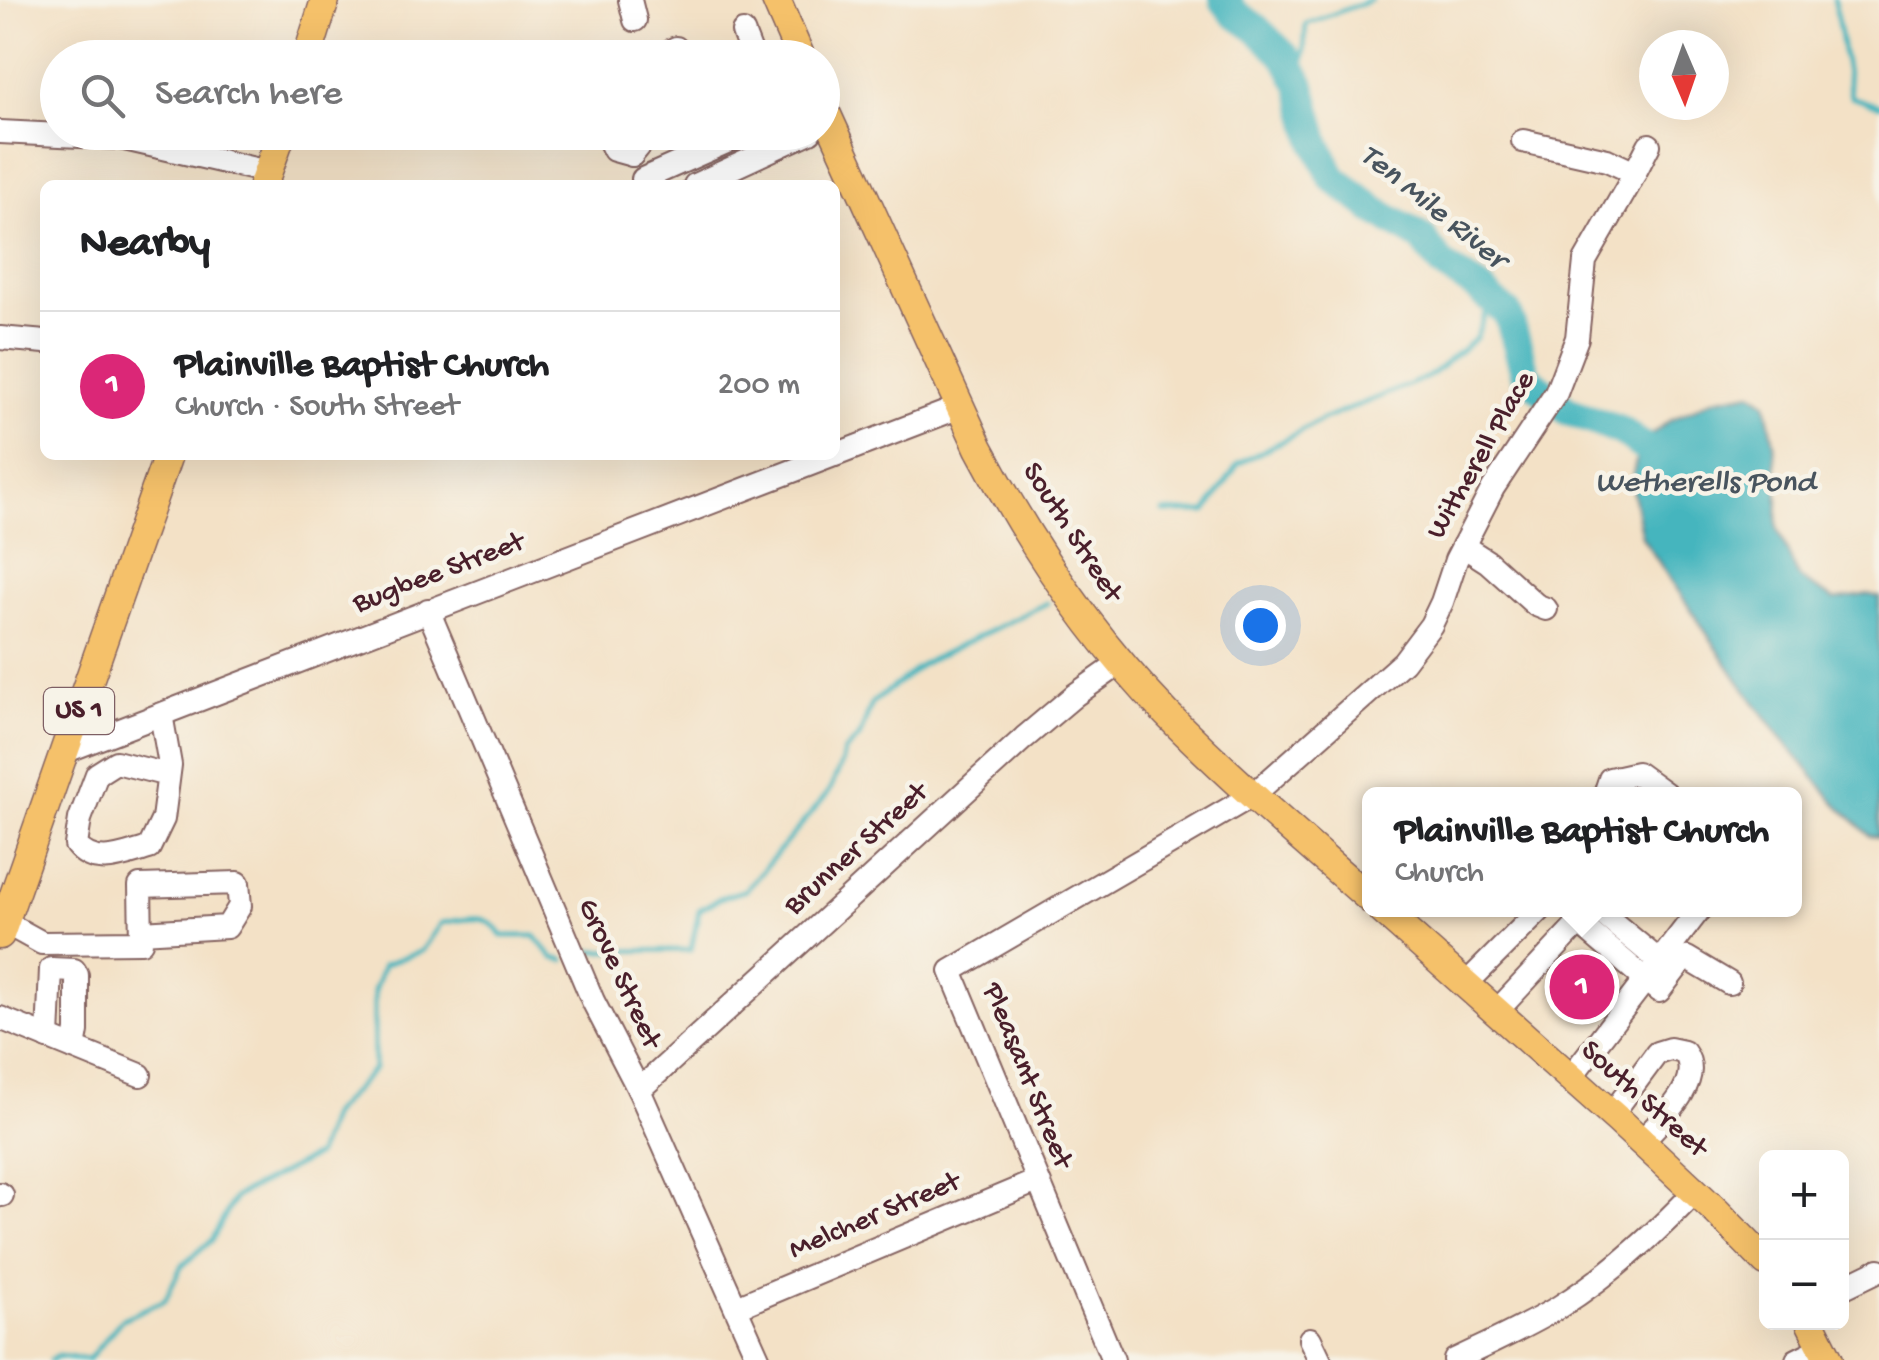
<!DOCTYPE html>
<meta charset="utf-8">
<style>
:root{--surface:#fff;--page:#f2f2f2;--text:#202124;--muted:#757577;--line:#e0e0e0;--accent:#db2777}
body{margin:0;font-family:"Gochi Hand",sans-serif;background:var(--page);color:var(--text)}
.controls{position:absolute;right:30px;bottom:30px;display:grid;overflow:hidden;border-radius:15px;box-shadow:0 10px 40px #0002}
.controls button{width:90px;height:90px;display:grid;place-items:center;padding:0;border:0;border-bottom:2px solid var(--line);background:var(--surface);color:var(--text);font:50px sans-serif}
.compass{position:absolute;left:1639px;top:30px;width:90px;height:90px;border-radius:50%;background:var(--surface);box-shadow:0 10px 40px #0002;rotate:178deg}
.you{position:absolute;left:1260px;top:625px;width:35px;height:35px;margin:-25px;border:8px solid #fff;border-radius:50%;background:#1a73e8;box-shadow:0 0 0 15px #1a73e833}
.badge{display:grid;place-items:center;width:65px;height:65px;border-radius:50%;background:var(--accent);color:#fff;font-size:32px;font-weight:700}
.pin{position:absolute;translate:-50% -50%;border:5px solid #fff;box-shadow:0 2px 10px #0006}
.popup{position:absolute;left:1362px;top:787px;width:440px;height:130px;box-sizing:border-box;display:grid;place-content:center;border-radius:15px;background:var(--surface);filter:drop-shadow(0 2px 8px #0005);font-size:32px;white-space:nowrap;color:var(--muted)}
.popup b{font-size:38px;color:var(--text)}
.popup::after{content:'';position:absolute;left:50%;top:100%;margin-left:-20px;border:20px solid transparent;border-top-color:var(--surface)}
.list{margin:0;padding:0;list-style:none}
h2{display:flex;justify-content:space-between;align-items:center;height:130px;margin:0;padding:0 40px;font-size:42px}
h2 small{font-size:32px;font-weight:400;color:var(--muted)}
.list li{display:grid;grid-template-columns:65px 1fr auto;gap:30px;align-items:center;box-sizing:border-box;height:150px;padding:0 40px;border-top:2px solid var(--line)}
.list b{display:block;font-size:38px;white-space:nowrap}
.list p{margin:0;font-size:32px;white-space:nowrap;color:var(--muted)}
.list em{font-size:32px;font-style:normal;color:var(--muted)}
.icon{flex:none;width:55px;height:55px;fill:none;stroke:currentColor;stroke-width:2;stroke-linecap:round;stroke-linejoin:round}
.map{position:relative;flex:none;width:1879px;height:1360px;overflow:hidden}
.search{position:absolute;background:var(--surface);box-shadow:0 10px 40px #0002;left:40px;top:40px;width:800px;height:110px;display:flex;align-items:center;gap:25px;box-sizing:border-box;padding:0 35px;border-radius:55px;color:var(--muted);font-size:38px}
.panel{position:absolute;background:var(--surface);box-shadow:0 10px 40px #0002;left:40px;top:180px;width:800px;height:280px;border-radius:15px}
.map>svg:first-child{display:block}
</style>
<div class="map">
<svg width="1879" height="1360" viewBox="0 0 1879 1360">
<rect width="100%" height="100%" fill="#f7f3e8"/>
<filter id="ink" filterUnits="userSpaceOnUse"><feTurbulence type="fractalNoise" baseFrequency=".01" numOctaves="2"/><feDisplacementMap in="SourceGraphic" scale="20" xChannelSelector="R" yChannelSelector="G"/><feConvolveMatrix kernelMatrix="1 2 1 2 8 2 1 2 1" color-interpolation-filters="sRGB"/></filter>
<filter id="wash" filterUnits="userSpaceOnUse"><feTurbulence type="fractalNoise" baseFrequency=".0048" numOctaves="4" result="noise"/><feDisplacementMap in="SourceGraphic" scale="40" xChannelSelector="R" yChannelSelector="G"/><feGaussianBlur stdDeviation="2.25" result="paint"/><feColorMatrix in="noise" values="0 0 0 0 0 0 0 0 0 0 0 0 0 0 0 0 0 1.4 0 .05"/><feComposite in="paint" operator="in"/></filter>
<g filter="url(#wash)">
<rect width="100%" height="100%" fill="#f3e1c6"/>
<!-- water -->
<polygon fill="#45b5be" stroke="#486a74" stroke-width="2.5" points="1752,392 1766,402 1774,443 1778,501 1777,528 1799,578 1835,600 1868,594 1879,597 1879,837 1870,836 1834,801 1779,735 1738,680 1642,537 1631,483 1640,443 1669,421 1714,399"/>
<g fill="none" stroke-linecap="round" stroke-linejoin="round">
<!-- stream -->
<g stroke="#45b5be" stroke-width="5">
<polyline points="1834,0 1851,97 1879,106"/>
<polyline points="1301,85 1306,24 1371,0"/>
<polyline points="1163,512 1206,512 1238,464 1322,420 1428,377 1476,338 1486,312 1488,297"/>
<polyline points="592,951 691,950 699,910 720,898 746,890 829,792 841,765 844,752 859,738 872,703 924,663 1047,603"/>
<path d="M50,1360l7,-4 32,3 33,-40 43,-19 16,-33 31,-27 23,-43 82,-42 14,-40 43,-46v-78l9,-26 39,-14 19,-28c25,-4 47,-12 61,13h33l18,22 11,2"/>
</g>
<!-- river -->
<polyline stroke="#45b5be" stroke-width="30" points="1224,0 1234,13 1256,28 1287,58 1301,85 1317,144 1333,178 1376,211 1422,238 1442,265 1479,289 1508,314 1526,376 1568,411 1623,432 1669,466"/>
</g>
</g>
<g filter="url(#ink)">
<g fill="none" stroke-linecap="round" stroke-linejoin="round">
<defs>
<g id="minor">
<polyline points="630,0 635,20"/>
<polyline points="743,32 753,58"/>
<polyline points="657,58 676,48"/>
<polyline points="0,132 120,138 268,172"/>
<polyline points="605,132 614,150 632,155"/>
<polyline points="1523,141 1607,160 1635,173"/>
<polyline points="632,155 641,144 637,132"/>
<polyline points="643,179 749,132"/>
<polyline points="695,185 810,132"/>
<polyline points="0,338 45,342"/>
<polyline points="835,455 960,407"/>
<polyline points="1463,546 1488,562 1536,605 1546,609"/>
<polyline points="428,610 593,1001 639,1090 759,1360"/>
<path d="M161,714l9,51 -7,54 -14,29c-25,7 -54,21 -73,-3l4,-26 17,-45 19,-12 52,13"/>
<polyline points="66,751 834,455"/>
<polyline points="1605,794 1610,779 1637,773 1666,794"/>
<polyline points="1598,910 1659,961"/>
<polyline points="4,922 42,943 141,942 140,886 238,883 240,906 227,927 141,932"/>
<polyline points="1466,984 1540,910"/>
<polyline points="1496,1012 1579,923 1659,991 1682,961 1687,958 1729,983"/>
<polyline points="0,1018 140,1075"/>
<polyline points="48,1038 51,969 74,970 77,975 77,1031 74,1048"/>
<polyline points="1570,1078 1699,910"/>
<polyline points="639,1090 1024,738 1075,695 1122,662"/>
<path d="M1612,1114l45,-61 13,-4 14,3c22,29 -24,69 -43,90"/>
<polyline points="0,1194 2,1195"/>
<polyline points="1842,1288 1879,1270"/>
<polyline points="737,1307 1037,1181"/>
<polyline points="1310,1339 1320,1360"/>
<polyline points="1113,1360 951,971 1253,795 1403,662 1431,625 1442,602 1456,560 1493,488 1556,393 1577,338 1585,261 1628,186 1649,145"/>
<path d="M1455,1360c35,-17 71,-33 104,-53 48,-30 97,-74 136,-115"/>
<polyline points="1797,1360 1823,1347"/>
</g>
<g id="major">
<polyline points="776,0 801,58"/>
<polyline points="307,58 325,0"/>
<path d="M822,104l157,344c50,95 113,189 188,266 64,65 134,124 203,185"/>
<polyline points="263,185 282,132"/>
<polyline points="1382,910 1617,1119 1717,1212 1766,1262"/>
<polyline points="0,935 168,455"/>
<polyline points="1810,1322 1829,1360"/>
</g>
</defs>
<!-- minor casing -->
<use href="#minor" stroke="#856361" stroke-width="26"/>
<!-- major casing -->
<use href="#major" stroke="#856361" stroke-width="31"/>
<!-- minor -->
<use href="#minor" stroke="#fff" stroke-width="22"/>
<!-- major -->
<use href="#major" stroke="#f5c16b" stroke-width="28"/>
</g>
</g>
<g text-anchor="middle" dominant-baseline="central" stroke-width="9" stroke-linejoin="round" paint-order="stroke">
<!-- shield labels -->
<rect fill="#f7f3e8" stroke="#7e5f64" stroke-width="2.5" x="44" y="688" width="70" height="46" rx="8"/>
<g font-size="28" font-weight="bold" fill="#4a1f2b">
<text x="79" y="711">US 1</text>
</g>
<!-- street labels -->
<g font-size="30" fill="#4a1f2b" stroke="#f7f3e8">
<text transform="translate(1482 456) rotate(-60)">Witherell Place</text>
<text transform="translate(1071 533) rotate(57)">South Street</text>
<text transform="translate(439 574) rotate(-21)">Bugbee Street</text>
<text transform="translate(857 850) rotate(-42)">Brunner Street</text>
<text transform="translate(618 974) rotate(65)">Grove Street</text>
<text transform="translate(1026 1076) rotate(68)">Pleasant Street</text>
<text transform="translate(1643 1100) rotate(42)">South Street</text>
<text transform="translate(875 1217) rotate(-23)">Melcher Street</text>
</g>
<!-- water labels -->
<g font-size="32" font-style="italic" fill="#48545e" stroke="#f7f3e8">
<text transform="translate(1432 208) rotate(39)">Ten Mile River</text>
<text x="1705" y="484">Wetherells Pond</text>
</g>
</g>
</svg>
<div class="controls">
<button>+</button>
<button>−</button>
</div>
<svg class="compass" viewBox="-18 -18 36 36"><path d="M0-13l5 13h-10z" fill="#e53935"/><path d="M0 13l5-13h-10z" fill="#757577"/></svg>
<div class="you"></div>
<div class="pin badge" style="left:1582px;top:987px">1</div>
<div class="popup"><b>Plainville Baptist Church</b>Church</div>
<div class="search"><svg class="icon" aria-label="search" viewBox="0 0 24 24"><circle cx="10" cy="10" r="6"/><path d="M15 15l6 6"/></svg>Search here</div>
<section class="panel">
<h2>Nearby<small></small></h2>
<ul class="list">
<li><span class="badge">1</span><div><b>Plainville Baptist Church</b><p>Church · South Street</p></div><em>200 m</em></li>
</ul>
</section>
</div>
